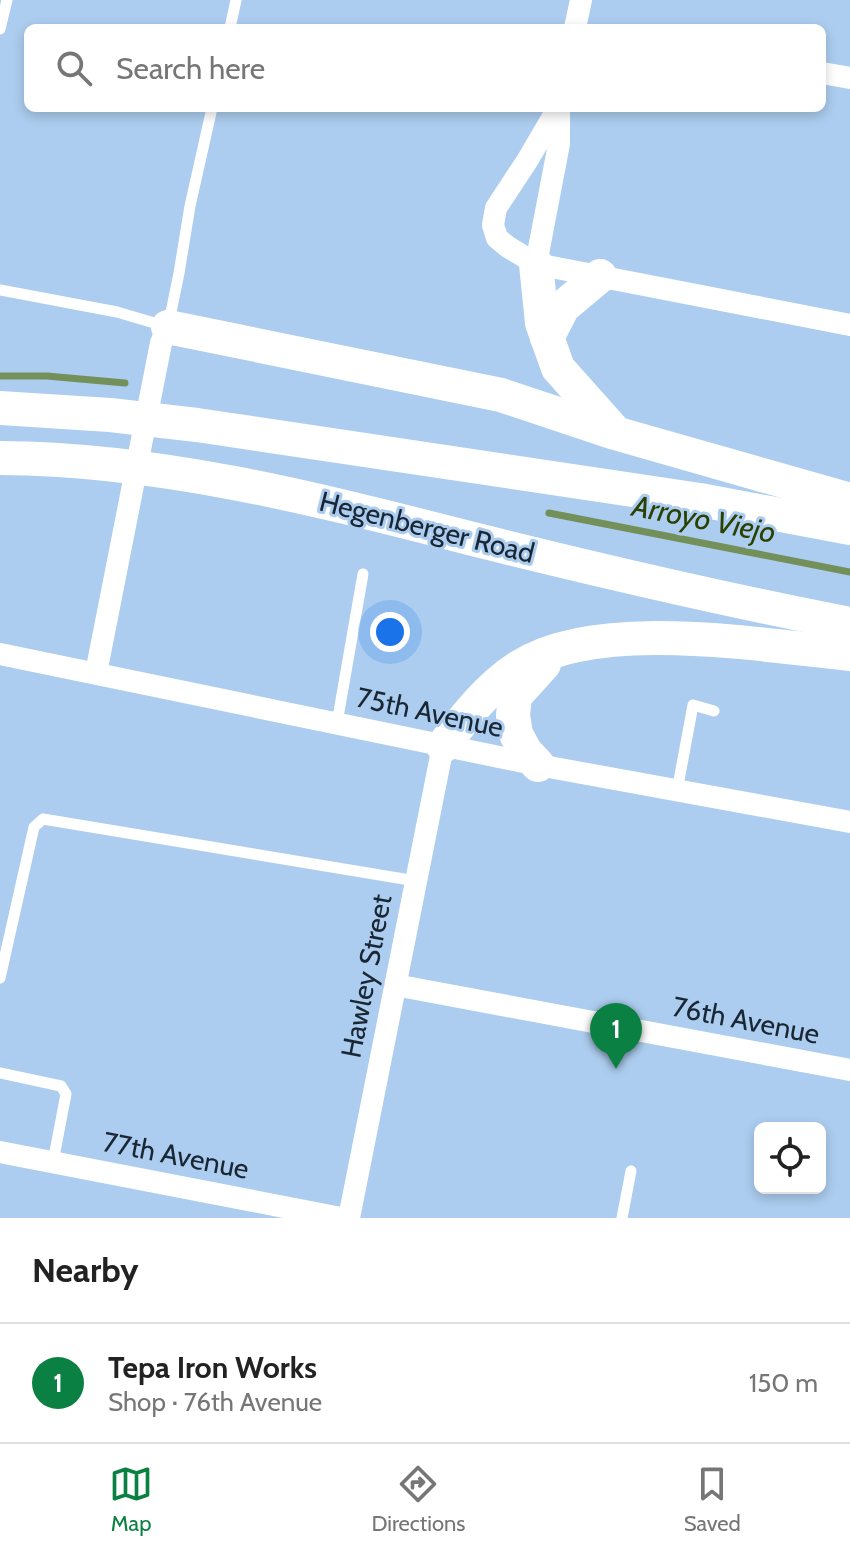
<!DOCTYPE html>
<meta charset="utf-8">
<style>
:root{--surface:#fff;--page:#f2f2f2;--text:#222;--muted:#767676;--line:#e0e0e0;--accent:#0b8043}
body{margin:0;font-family:Cabin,sans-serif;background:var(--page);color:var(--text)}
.controls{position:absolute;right:24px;bottom:24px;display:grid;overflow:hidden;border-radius:12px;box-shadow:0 4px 12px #0003}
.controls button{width:72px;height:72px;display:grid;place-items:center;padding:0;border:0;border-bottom:2px solid var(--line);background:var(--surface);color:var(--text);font:40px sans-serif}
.you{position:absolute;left:390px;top:632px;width:28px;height:28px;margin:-20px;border:6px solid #fff;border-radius:50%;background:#1a73e8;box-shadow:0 0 0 12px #1a73e833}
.badge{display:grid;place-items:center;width:52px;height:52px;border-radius:50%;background:var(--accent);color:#fff;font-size:26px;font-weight:700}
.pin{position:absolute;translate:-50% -66px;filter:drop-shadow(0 2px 4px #0008)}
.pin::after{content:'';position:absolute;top:42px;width:28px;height:24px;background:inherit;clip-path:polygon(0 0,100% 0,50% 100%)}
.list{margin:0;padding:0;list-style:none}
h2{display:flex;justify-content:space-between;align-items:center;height:104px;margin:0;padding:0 32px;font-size:34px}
h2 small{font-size:26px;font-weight:400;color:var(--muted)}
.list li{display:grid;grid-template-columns:52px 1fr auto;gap:24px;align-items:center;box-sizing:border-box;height:120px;padding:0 32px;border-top:2px solid var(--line)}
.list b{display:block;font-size:30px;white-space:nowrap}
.list p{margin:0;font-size:26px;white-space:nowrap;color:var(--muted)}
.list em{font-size:26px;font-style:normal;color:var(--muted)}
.icon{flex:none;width:44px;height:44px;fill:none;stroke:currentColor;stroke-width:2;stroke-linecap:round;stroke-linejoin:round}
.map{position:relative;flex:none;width:850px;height:1218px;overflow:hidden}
.search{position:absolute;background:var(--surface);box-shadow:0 4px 12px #0003;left:24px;right:24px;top:24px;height:88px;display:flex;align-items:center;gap:20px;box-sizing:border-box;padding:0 28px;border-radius:12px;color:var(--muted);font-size:30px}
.sheet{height:224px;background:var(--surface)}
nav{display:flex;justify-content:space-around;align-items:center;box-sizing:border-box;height:112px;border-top:2px solid var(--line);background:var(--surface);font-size:22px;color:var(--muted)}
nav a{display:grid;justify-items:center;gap:4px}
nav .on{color:var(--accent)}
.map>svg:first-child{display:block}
</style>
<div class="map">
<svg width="850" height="1218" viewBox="0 0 850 1218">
<rect width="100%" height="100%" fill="#accdef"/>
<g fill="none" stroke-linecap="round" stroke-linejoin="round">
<!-- stream -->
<g stroke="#73905a" stroke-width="7">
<polyline points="0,376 47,376 125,383"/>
<polyline points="549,513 850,572"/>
</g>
<!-- lane -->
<g stroke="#fff" stroke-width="11">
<polyline points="230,28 236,0"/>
<polyline points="0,29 7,0"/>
<polyline points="0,290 117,312 168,327 179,273 190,206 212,108"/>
<polyline points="337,723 363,574"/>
<polyline points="677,791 693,705 714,711"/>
<polyline points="0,978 34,827 43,819 416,881"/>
<polyline points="0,1073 61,1086 66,1094 53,1162"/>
<polyline points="622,1218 631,1171"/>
</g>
<!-- street -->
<g stroke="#fff" stroke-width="22">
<polyline points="575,28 581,0"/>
<polyline points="822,73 850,78"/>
<polyline points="558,108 527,161 496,208 493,225 497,238 508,247 536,264 850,325"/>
<polyline points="536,264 559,144 559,108"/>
<polyline points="0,654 538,765 850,822"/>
<polyline points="96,673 161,343 168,327"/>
<polyline points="395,985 850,1070"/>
<polyline points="0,1152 341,1218"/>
<polyline points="349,1218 443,746"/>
</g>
<!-- primary -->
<g stroke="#fff" stroke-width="34">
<polyline points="536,264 542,323 558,368 615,432"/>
<polyline points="168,327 501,395 615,433 850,500"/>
<polyline points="547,338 563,307 600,276"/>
<polyline points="0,408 110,415 197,425 700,500 850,528"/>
<path d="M0,458c160,1 312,40 465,79 128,32 256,62 385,87"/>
<path d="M443,746c22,-29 45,-59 76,-79 79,-50 240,-22 331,-13"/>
<polyline points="538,765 525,751 516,734 513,715 515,696 544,664"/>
</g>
</g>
<g text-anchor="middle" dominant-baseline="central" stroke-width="6" stroke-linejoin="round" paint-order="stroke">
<!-- street labels -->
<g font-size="28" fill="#192633" stroke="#accdef">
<text transform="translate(427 527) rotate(14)">Hegenberger Road</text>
<text transform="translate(430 712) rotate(12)">75th Avenue</text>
<text transform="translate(366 976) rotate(-79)">Hawley Street</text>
<text transform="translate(746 1020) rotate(11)">76th Avenue</text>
<text transform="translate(176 1155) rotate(11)">77th Avenue</text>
</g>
<!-- water labels -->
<g font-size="30" font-style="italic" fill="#2a4102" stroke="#accdef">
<text transform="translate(704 519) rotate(11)">Arroyo Viejo</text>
</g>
</g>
</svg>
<div class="controls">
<button><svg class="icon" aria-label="locate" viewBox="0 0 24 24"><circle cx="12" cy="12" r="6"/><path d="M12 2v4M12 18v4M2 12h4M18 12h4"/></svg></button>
</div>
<div class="you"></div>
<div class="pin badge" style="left:616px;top:1069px">1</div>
<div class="search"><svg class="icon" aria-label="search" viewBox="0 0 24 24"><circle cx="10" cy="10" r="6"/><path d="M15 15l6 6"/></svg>Search here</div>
</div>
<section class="sheet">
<h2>Nearby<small></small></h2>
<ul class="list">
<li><span class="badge">1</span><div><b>Tepa Iron Works</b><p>Shop · 76th Avenue</p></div><em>150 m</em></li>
</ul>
</section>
<nav>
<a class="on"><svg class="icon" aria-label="map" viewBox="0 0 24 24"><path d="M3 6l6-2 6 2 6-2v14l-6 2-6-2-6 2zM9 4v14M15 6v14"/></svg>Map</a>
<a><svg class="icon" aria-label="directions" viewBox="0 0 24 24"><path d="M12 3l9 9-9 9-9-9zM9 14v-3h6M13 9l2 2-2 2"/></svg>Directions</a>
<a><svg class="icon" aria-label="saved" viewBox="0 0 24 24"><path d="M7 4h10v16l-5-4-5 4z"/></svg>Saved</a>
</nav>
